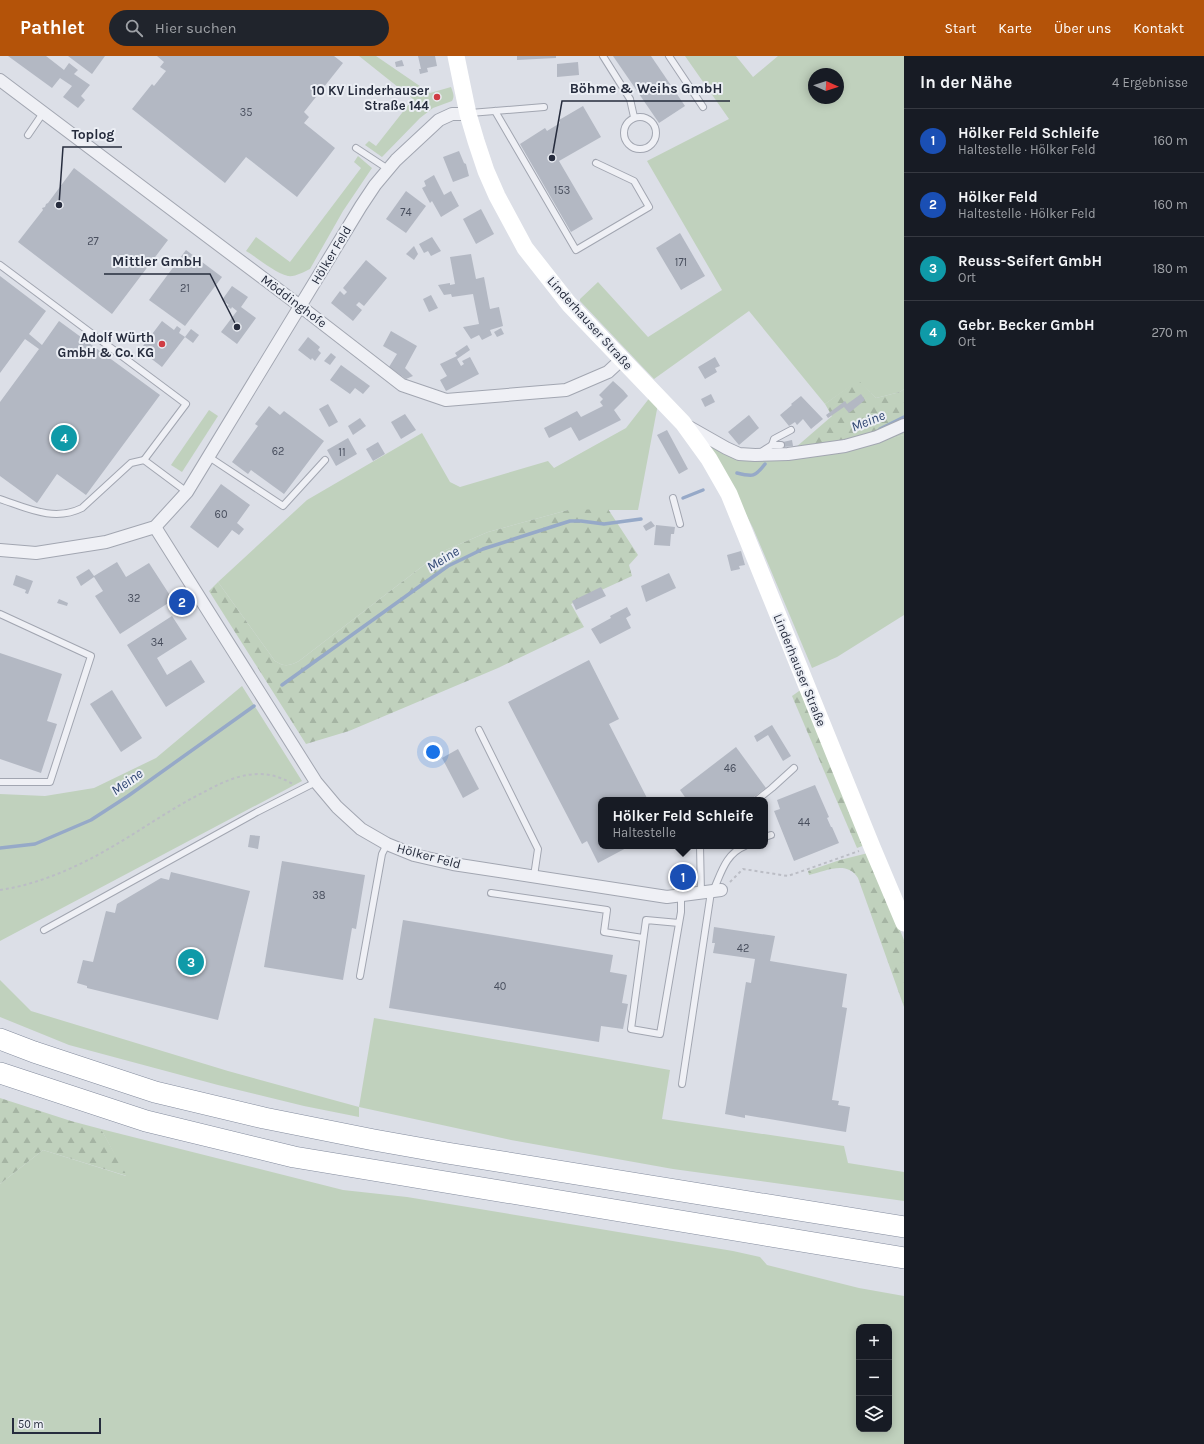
<!DOCTYPE html>
<html lang="de">
<meta charset="utf-8">
<style>
:root{--surface:#171b24;--page:#20242c;--text:#f1f3f6;--muted:#9ea1a6;--line:#363941;--accent:#b45309}
body{margin:0;font-family:Karla,sans-serif;background:var(--page);color:var(--text)}
.controls{position:absolute;right:12px;bottom:12px;display:grid;overflow:hidden;border-radius:8px;box-shadow:0 2px 10px #0003}
.controls button{width:36px;height:36px;display:grid;place-items:center;padding:0;border:0;border-bottom:1px solid var(--line);background:var(--surface);color:var(--text);font:20px sans-serif}
.compass{position:absolute;left:808px;top:12px;width:36px;height:36px;border-radius:50%;background:var(--surface);box-shadow:0 2px 10px #0003;rotate:93deg}
.scale{position:absolute;left:12px;bottom:10px;width:89px;box-sizing:border-box;padding-left:4px;border:2px solid #262c3d;border-top:0;font-size:11px;line-height:14px;white-space:nowrap;color:#262c3d;-webkit-text-stroke:3px #ebeef4;paint-order:stroke}
.you{position:absolute;left:433px;top:696px;width:14px;height:14px;margin:-10px;border:3px solid #fff;border-radius:50%;background:#1a73e8;box-shadow:0 0 0 6px #1a73e833}
.badge{display:grid;place-items:center;width:26px;height:26px;border-radius:50%;background:var(--accent);color:#fff;font-size:13px;font-weight:700}
.pin{position:absolute;translate:-50% -50%;border:2px solid #fff;box-shadow:0 1px 4px #0006}
.popup{position:absolute;left:598px;top:741px;width:170px;height:52px;box-sizing:border-box;display:grid;place-content:center;border-radius:8px;background:var(--surface);filter:drop-shadow(0 1px 3px #0005);font-size:13px;white-space:nowrap;color:var(--muted)}
.popup b{font-size:15px;color:var(--text)}
.popup::after{content:'';position:absolute;left:50%;top:100%;margin-left:-8px;border:8px solid transparent;border-top-color:var(--surface)}
.list{margin:0;padding:0;list-style:none}
h2{display:flex;justify-content:space-between;align-items:center;height:52px;margin:0;padding:0 16px;font-size:17px}
h2 small{font-size:13px;font-weight:400;color:var(--muted)}
.list li{display:grid;grid-template-columns:26px 1fr auto;gap:12px;align-items:center;box-sizing:border-box;height:64px;padding:0 16px;border-top:1px solid var(--line)}
.list b{display:block;font-size:15px;white-space:nowrap}
.list p{margin:0;font-size:13px;white-space:nowrap;color:var(--muted)}
.list em{font-size:13px;font-style:normal;color:var(--muted)}
.icon{flex:none;width:22px;height:22px;fill:none;stroke:currentColor;stroke-width:2;stroke-linecap:round;stroke-linejoin:round}
.map{position:relative;flex:none;width:904px;height:1388px;overflow:hidden}
header{display:flex;align-items:center;gap:24px;box-sizing:border-box;height:56px;padding:0 20px;background:var(--accent);color:#fff}
header strong{font-size:19px}
nav{display:flex;gap:22px;margin-inline-start:auto;font-size:14px}
.search{width:280px;height:36px;background:var(--page);display:flex;align-items:center;gap:10px;box-sizing:border-box;padding:0 14px;border-radius:22px;color:var(--muted);font-size:15px}
main{display:flex}
aside{flex:1;background:var(--surface)}
.map>svg:first-child{display:block}
</style>
<header>
<strong>Pathlet</strong>
<div class="search"><svg class="icon" aria-label="search" viewBox="0 0 24 24"><circle cx="10" cy="10" r="6"/><path d="M15 15l6 6"/></svg>Hier suchen</div>
<nav><a>Start</a><a>Karte</a><a>Über uns</a><a>Kontakt</a></nav>
</header>
<main>
<div class="map">
<svg width="904" height="1388" viewBox="0 0 904 1388">
<defs>
<pattern id="forest-firs" width="22" height="20" patternUnits="userSpaceOnUse"><rect width="22" height="20" fill="#c0d1bd"/><path d="M5 1l3.5 6h-7zM16 11l3.5 6h-7z" fill="#a5b4a3"/></pattern>
</defs>
<rect width="100%" height="100%" fill="#dcdfe7"/>
<!-- green -->
<g fill="#c0d1bd" fill-rule="evenodd">
<path d="M359,0h17l54,37 21,-6c2,6 4,9 1,14l-19,7 -13,10 -38,39 -17,-12 4,-4 7,5 37,-47z"/>
<path d="M685,0h51l17,21 25,-21h126v333l-4,3 -24,6 -18,-17 -33,23 -76,-93 -95,68 -74,-78v-2l18,-17 50,55 74,-47 -75,-129 82,-42zM814,18h24v24h-24z"/>
<path d="M358,100l14,12 -29,43 -33,58c-6,3 -15,8 -22,7 -13,-3 -30,-18 -42,-25l10,-14 34,25 71,-94 -7,-6z"/>
<path d="M651,340l7,8 -20,106h-70l-80,22 -47,20 -142,109c-9,5 -15,6 -24,0l-57,-79 89,-82 115,-67 28,49 10,5 88,-26 6,7 72,-40z"/>
<polygon points="209,354 218,360 182,416 171,409"/>
<polygon points="904,379 904,559 837,601 812,612 753,472 733,433 699,380 721,395 784,404 831,398"/>
<polygon points="242,630 302,725 0,885 0,738 45,740 94,732 156,702"/>
<polygon points="0,924 31,955 228,1015 359,1051 374,962 670,1014 662,1063 844,1090 848,1107 904,1116 904,1145 673,1113 511,1084 359,1051 359,1061 304,1050 218,1029 69,989 0,961"/>
<path d="M101,1073l242,61 64,7 326,54 27,6 7,8 92,23 45,8v148h-904v-260l43,-34 83,26zM859,1271h30v102h-30z"/>
</g>
<!-- forest -->
<g fill="url(#forest-firs)">
<polygon points="858,324 876,342 900,336 904,333 904,379 865,390 795,392 832,360 825,348"/>
<path d="M608,453l30,46 -9,10 3,11 -61,28 13,23 -86,41 -149,63 -43,13 -97,-153 9,-9 57,79c9,6 15,5 24,0l142,-109 47,-20 80,-22z"/>
<polygon points="802,633 865,789 857,792 792,640"/>
<path d="M868,797l36,87v67l-46,-129c-11,-18 -32,-7 -49,-3l-1,-4 32,-11z"/>
<polygon points="0,1042 71,1065 101,1073 127,1120 43,1094 0,1128"/>
</g>
<g fill="none" stroke-linecap="round" stroke-linejoin="round">
<!-- stream -->
<g stroke="#96a9c8" stroke-width="3.5">
<polyline points="880,373 904,361"/>
<path d="M737,417c16,4 18,4 28,-9"/>
<polyline points="683,442 703,434"/>
<polyline points="282,629 448,510 483,493 570,465 581,465 604,468 641,463"/>
<polyline points="0,792 35,788 91,764 128,740 254,650"/>
</g>
</g>
<!-- building -->
<g fill="#b3b8c3">
<polygon points="8,0 46,0 64,14 69,7 78,14 74,18 90,29 81,40 85,44 78,52 63,41 72,30 60,22 52,32"/>
<polygon points="68,0 105,0 92,18"/>
<polygon points="157,0 334,0 343,7 304,56 309,61 304,67 335,92 297,141 246,101 225,127 132,53 152,28 154,30 166,15 160,11 164,6"/>
<polygon points="418,0 435,0 437,10 427,12 428,16 420,18 419,13 421,13"/>
<polygon points="517,0 556,0 556,2 517,4"/>
<polygon points="613,0 651,0 685,50 659,67"/>
<polygon points="402,4 404,10 396,11 395,6"/>
<polygon points="578,6 579,19 557,21 557,8"/>
<polygon points="583,50 601,81 559,105 593,163 571,176 520,88 545,72 547,75 560,67 559,64"/>
<polygon points="459,95 464,107 466,108 469,120 453,126 443,101"/>
<polygon points="74,112 168,184 112,258 18,186 43,154 42,152 45,151 46,148 48,147"/>
<polygon points="434,119 444,139 451,135 459,150 441,161 432,145 430,147 422,132 426,130 424,125"/>
<polygon points="406,135 426,150 406,177 386,163"/>
<polygon points="481,153 494,178 476,188 463,163"/>
<polygon points="680,177 705,220 681,234 656,192"/>
<polygon points="432,181 441,195 431,200 428,195 424,197 419,188"/>
<polygon points="414,190 418,198 414,204 406,198"/>
<polygon points="186,194 222,221 185,270 149,244"/>
<polygon points="471,198 476,223 484,221 490,253 499,251 503,270 490,274 492,279 482,284 479,279 471,283 463,271 479,268 473,238 452,241 451,238 444,239 438,229 450,227 450,229 455,228 450,201"/>
<polygon points="366,204 387,222 364,250 359,246 356,249 362,254 353,265 331,247 340,235 344,239 347,236 343,232"/>
<polygon points="0,220 46,255 29,278 42,289 59,265 160,339 86,439 57,418 37,447 0,420 0,346 39,293 25,283 0,317"/>
<polygon points="232,230 248,241 241,251 256,262 237,288 221,276 237,255 232,251 231,253 227,250 229,249 222,244"/>
<polygon points="431,239 438,252 429,256 423,243"/>
<polygon points="162,265 174,274 177,270 181,273 179,277 185,281 162,311 140,294"/>
<polygon points="501,272 504,278 497,281 494,276"/>
<polygon points="191,273 199,279 193,287 185,281"/>
<polygon points="391,275 417,290 405,312 413,320 406,323 389,311 397,298 383,290"/>
<polygon points="308,281 320,291 318,294 321,297 315,305 312,302 311,304 298,294"/>
<polygon points="467,289 470,294 457,303 461,310 464,308 462,305 470,301 479,318 446,335 440,324 447,320 440,308 457,300 455,297"/>
<polygon points="331,297 336,301 330,309 324,305"/>
<polygon points="715,301 720,310 715,312 717,316 705,323 698,311"/>
<polygon points="341,309 370,330 363,338 355,332 350,338 330,324"/>
<polygon points="613,325 623,334 628,340 614,354 621,364 579,385 571,371 549,382 544,372 577,355 581,361 603,350 600,346 603,343 599,339"/>
<polygon points="711,338 715,346 705,351 701,343"/>
<polygon points="861,338 865,344 849,357 844,351 828,362 826,359 845,345 847,348"/>
<polygon points="801,340 823,363 811,373 803,363 797,369 795,366 789,370 780,359 792,349 791,348"/>
<polygon points="328,348 338,366 329,371 319,353"/>
<polygon points="269,350 280,359 284,355 324,385 284,438 251,414 248,418 232,406 258,370 255,368"/>
<polygon points="405,358 416,374 401,383 391,366"/>
<polygon points="749,359 759,372 739,389 728,376"/>
<polygon points="360,362 366,370 353,379 348,370"/>
<polygon points="667,374 688,413 679,418 657,379"/>
<polygon points="348,382 357,398 336,410 327,394"/>
<polygon points="792,384 793,390 784,391 783,386"/>
<polygon points="378,386 385,398 373,405 366,393"/>
<polygon points="221,428 250,449 237,467 244,473 239,479 232,474 218,492 190,471"/>
<polygon points="651,465 655,470 646,475 643,470"/>
<polygon points="656,469 675,471 674,478 671,478 670,490 654,489"/>
<polygon points="741,495 745,509 739,510 740,513 731,515 727,499"/>
<polygon points="117,506 126,521 149,507 173,544 120,578 95,540 103,535 94,521 81,530 76,521 89,513 94,520"/>
<polygon points="669,517 676,532 646,546 641,530"/>
<polygon points="16,519 33,525 28,538 25,537 26,534 13,529"/>
<polygon points="601,531 606,540 576,554 572,545"/>
<polygon points="59,543 68,547 67,550 57,547"/>
<polygon points="627,551 631,559 626,562 631,572 600,588 591,573 611,562 610,560"/>
<polygon points="172,560 187,583 157,602 167,619 191,604 205,626 166,651 127,589"/>
<polygon points="0,597 62,618 47,665 57,668 41,717 0,703"/>
<polygon points="589,604 619,663 609,668 648,744 601,744 601,790 630,790 598,807 587,785 582,788 508,646"/>
<polygon points="112,634 142,682 121,696 90,648"/>
<polygon points="772,669 791,700 783,705 768,679 757,686 754,680"/>
<polygon points="736,691 766,732 750,744 687,744 680,734"/>
<polygon points="458,693 479,733 463,742 442,702"/>
<polygon points="815,729 829,761 827,762 831,771 832,771 839,787 794,805 774,755 780,753 777,744"/>
<polygon points="250,779 260,780 258,793 248,791"/>
<polygon points="282,805 365,819 356,873 352,872 343,924 264,911"/>
<polygon points="171,816 250,835 218,964 87,932 87,930 77,927 83,904 93,906 106,855 115,857 117,848 161,822 169,824"/>
<polygon points="403,864 613,899 610,916 627,919 622,947 628,948 623,973 601,970 599,986 389,952"/>
<polygon points="714,871 775,880 770,905 847,918 842,951 847,952 832,1044 839,1045 838,1049 850,1051 846,1076 745,1059 745,1062 725,1058 746,926 751,927 755,903 713,897 715,887 712,887"/>
</g>
<g fill="none" stroke-linecap="round" stroke-linejoin="round">
<defs>
<g id="lane">
<polyline points="603,0 630,43 634,61"/>
<polyline points="669,0 703,51"/>
<polyline points="495,55 576,194 649,151 634,125 596,107"/>
<polyline points="470,57 544,51"/>
<circle cx="640" cy="77" r="16"/>
<polyline points="28,79 43,57"/>
<polyline points="356,92 388,113"/>
<polyline points="0,209 186,348 144,404"/>
<polyline points="772,389 781,389"/>
<polyline points="761,396 772,389 774,383 791,374"/>
<polyline points="209,401 283,450 325,404"/>
<polyline points="673,442 680,468"/>
<path d="M0,443c27,9 54,23 82,9l49,-45 13,-3 43,32"/>
<polyline points="0,558 91,600 50,726 0,726"/>
<polyline points="479,674 538,793 534,820"/>
<polyline points="757,744 772,732 794,712"/>
<polyline points="765,781 771,779"/>
<polyline points="700,790 701,837"/>
<path d="M713,835c8,-17 12,-37 32,-45"/>
<polyline points="491,837 607,854 604,876 643,882"/>
<polyline points="679,867 646,864 631,973 660,978 681,856 681,839"/>
<polyline points="44,874 257,756 316,726"/>
<polyline points="360,920 382,798 387,788"/>
<polyline points="682,1028 711,836"/>
</g>
<g id="street">
<polyline points="0,24 300,250 402,329 446,344 566,334 608,316 621,304"/>
<polyline points="689,371 726,392 739,398 755,399 788,398 845,390 877,381 904,369"/>
<polyline points="155,471 316,726 337,751 361,773 387,788 414,799 453,808 667,841 721,834"/>
<polyline points="0,494 36,497 106,486 155,471 187,436 361,150 375,129 396,104 439,64 452,58 468,58"/>
</g>
<g id="highway">
<polyline points="0,983 34,996 155,1036 264,1062 374,1084 447,1097 904,1171"/>
<polyline points="0,1017 146,1065 294,1101 904,1202"/>
</g>
</defs>
<!-- lane casing -->
<use href="#lane" stroke="#a2a6b1" stroke-width="8"/>
<!-- street casing -->
<use href="#street" stroke="#a2a6b1" stroke-width="14"/>
<!-- highway casing -->
<use href="#highway" stroke="#838b9d" stroke-width="22"/>
<!-- path -->
<g stroke="#bbbdc5" stroke-width="2" stroke-dasharray="3 3" stroke-linecap="butt">
<polyline points="730,826 743,813 788,820 859,795"/>
<path d="M0,834c28,-4 58,-15 84,-28 41,-20 77,-48 118,-69 17,-9 36,-19 57,-19 13,0 23,4 34,10"/>
</g>
<!-- lane -->
<use href="#lane" stroke="#eff0f5" stroke-width="6"/>
<!-- street -->
<use href="#street" stroke="#eff0f5" stroke-width="12"/>
<!-- secondary -->
<polyline stroke="#fff" stroke-width="17" points="456,0 468,58 476,85 486,115 497,140 525,192 569,248 683,367 709,403 729,438 872,791 904,867"/>
<!-- highway -->
<use href="#highway" stroke="#fff" stroke-width="21"/>
</g>
<!-- markers -->
<g fill="#d03c43" stroke="#ebeef4" stroke-width="1.5">
<circle cx="437" cy="41" r="4"/>
<circle cx="162" cy="288" r="4"/>
</g>
<g text-anchor="middle" dominant-baseline="central" stroke-width="4" stroke-linejoin="round" paint-order="stroke">
<!-- number labels -->
<g font-size="11" fill="#494f5e">
<text x="246" y="56">35</text>
<text x="562" y="134">153</text>
<text x="406" y="156">74</text>
<text x="93" y="185">27</text>
<text x="681" y="206">171</text>
<text x="185" y="232">21</text>
<text x="278" y="395">62</text>
<text x="342" y="396">11</text>
<text x="221" y="458">60</text>
<text x="134" y="542">32</text>
<text x="157" y="586">34</text>
<text x="730" y="712">46</text>
<text x="804" y="766">44</text>
<text x="319" y="839">38</text>
<text x="743" y="892">42</text>
<text x="500" y="930">40</text>
</g>
<!-- poi labels -->
<g font-size="13" font-weight="bold" fill="#262c3d" stroke="#ebeef4" text-anchor="end">
<text x="429" y="34">10 KV Linderhauser<tspan x="429" dy="15">Straße 144</tspan></text>
<text x="154" y="281">Adolf Würth<tspan x="154" dy="15">GmbH &amp; Co. KG</tspan></text>
</g>
<!-- street labels -->
<g font-size="13" fill="#262c3d" stroke="#ebeef4">
<text transform="translate(331 199) rotate(-59)">Hölker Feld</text>
<text transform="translate(294 245) rotate(37)">Möddinghofe</text>
<text transform="translate(590 267) rotate(48)">Linderhauser Straße</text>
<text transform="translate(800 614) rotate(68)">Linderhauser Straße</text>
<text transform="translate(429 800) rotate(15)">Hölker Feld</text>
</g>
<!-- water labels -->
<g font-size="14" font-style="italic" fill="#2f4672" stroke="#ebeef4">
<text transform="translate(868 365) rotate(-22)">Meine</text>
<text transform="translate(443 503) rotate(-32)">Meine</text>
<text transform="translate(127 726) rotate(-35)">Meine</text>
</g>
</g>
<!-- callouts -->
<path fill="none" stroke="#262c3d" stroke-width="1.5" d="M552 102L562 45H730M59 149L63 91H122M237 271L210 218H104"/>
<g fill="#262c3d" stroke="#ebeef4" stroke-width="1.5">
<circle cx="552" cy="102" r="4"/>
<circle cx="59" cy="149" r="4"/>
<circle cx="237" cy="271" r="4"/>
</g>
<g font-size="14" text-anchor="middle" font-weight="bold" fill="#262c3d" stroke="#ebeef4" stroke-width="4" stroke-linejoin="round" paint-order="stroke">
<text x="646" y="37">Böhme &amp; Weihs GmbH</text>
<text x="93" y="83">Toplog</text>
<text x="157" y="210">Mittler GmbH</text>
</g>
</svg>
<div class="controls">
<button>+</button>
<button>−</button>
<button><svg class="icon" aria-label="layers" viewBox="0 0 24 24"><path d="M12 4l9 5-9 5-9-5zM3 14l9 5 9-5"/></svg></button>
</div>
<svg class="compass" viewBox="-18 -18 36 36"><path d="M0-13l5 13h-10z" fill="#e53935"/><path d="M0 13l5-13h-10z" fill="#9ea1a6"/></svg>
<div class="scale">50 m</div>
<div class="you"></div>
<div class="pin badge" style="left:683px;top:821px;background:#1a4fb4">1</div>
<div class="popup"><b>Hölker Feld Schleife</b>Haltestelle</div>
<div class="pin badge" style="left:182px;top:546px;background:#1a4fb4">2</div>
<div class="pin badge" style="left:191px;top:906px;background:#0f9aa8">3</div>
<div class="pin badge" style="left:64px;top:382px;background:#0f9aa8">4</div>
</div>
<aside>
<h2>In der Nähe<small>4 Ergebnisse</small></h2>
<ul class="list">
<li><span class="badge" style="background:#1a4fb4">1</span><div><b>Hölker Feld Schleife</b><p>Haltestelle · Hölker Feld</p></div><em>160 m</em></li>
<li><span class="badge" style="background:#1a4fb4">2</span><div><b>Hölker Feld</b><p>Haltestelle · Hölker Feld</p></div><em>160 m</em></li>
<li><span class="badge" style="background:#0f9aa8">3</span><div><b>Reuss-Seifert GmbH</b><p>Ort</p></div><em>180 m</em></li>
<li><span class="badge" style="background:#0f9aa8">4</span><div><b>Gebr. Becker GmbH</b><p>Ort</p></div><em>270 m</em></li>
</ul>
</aside>
</main>
